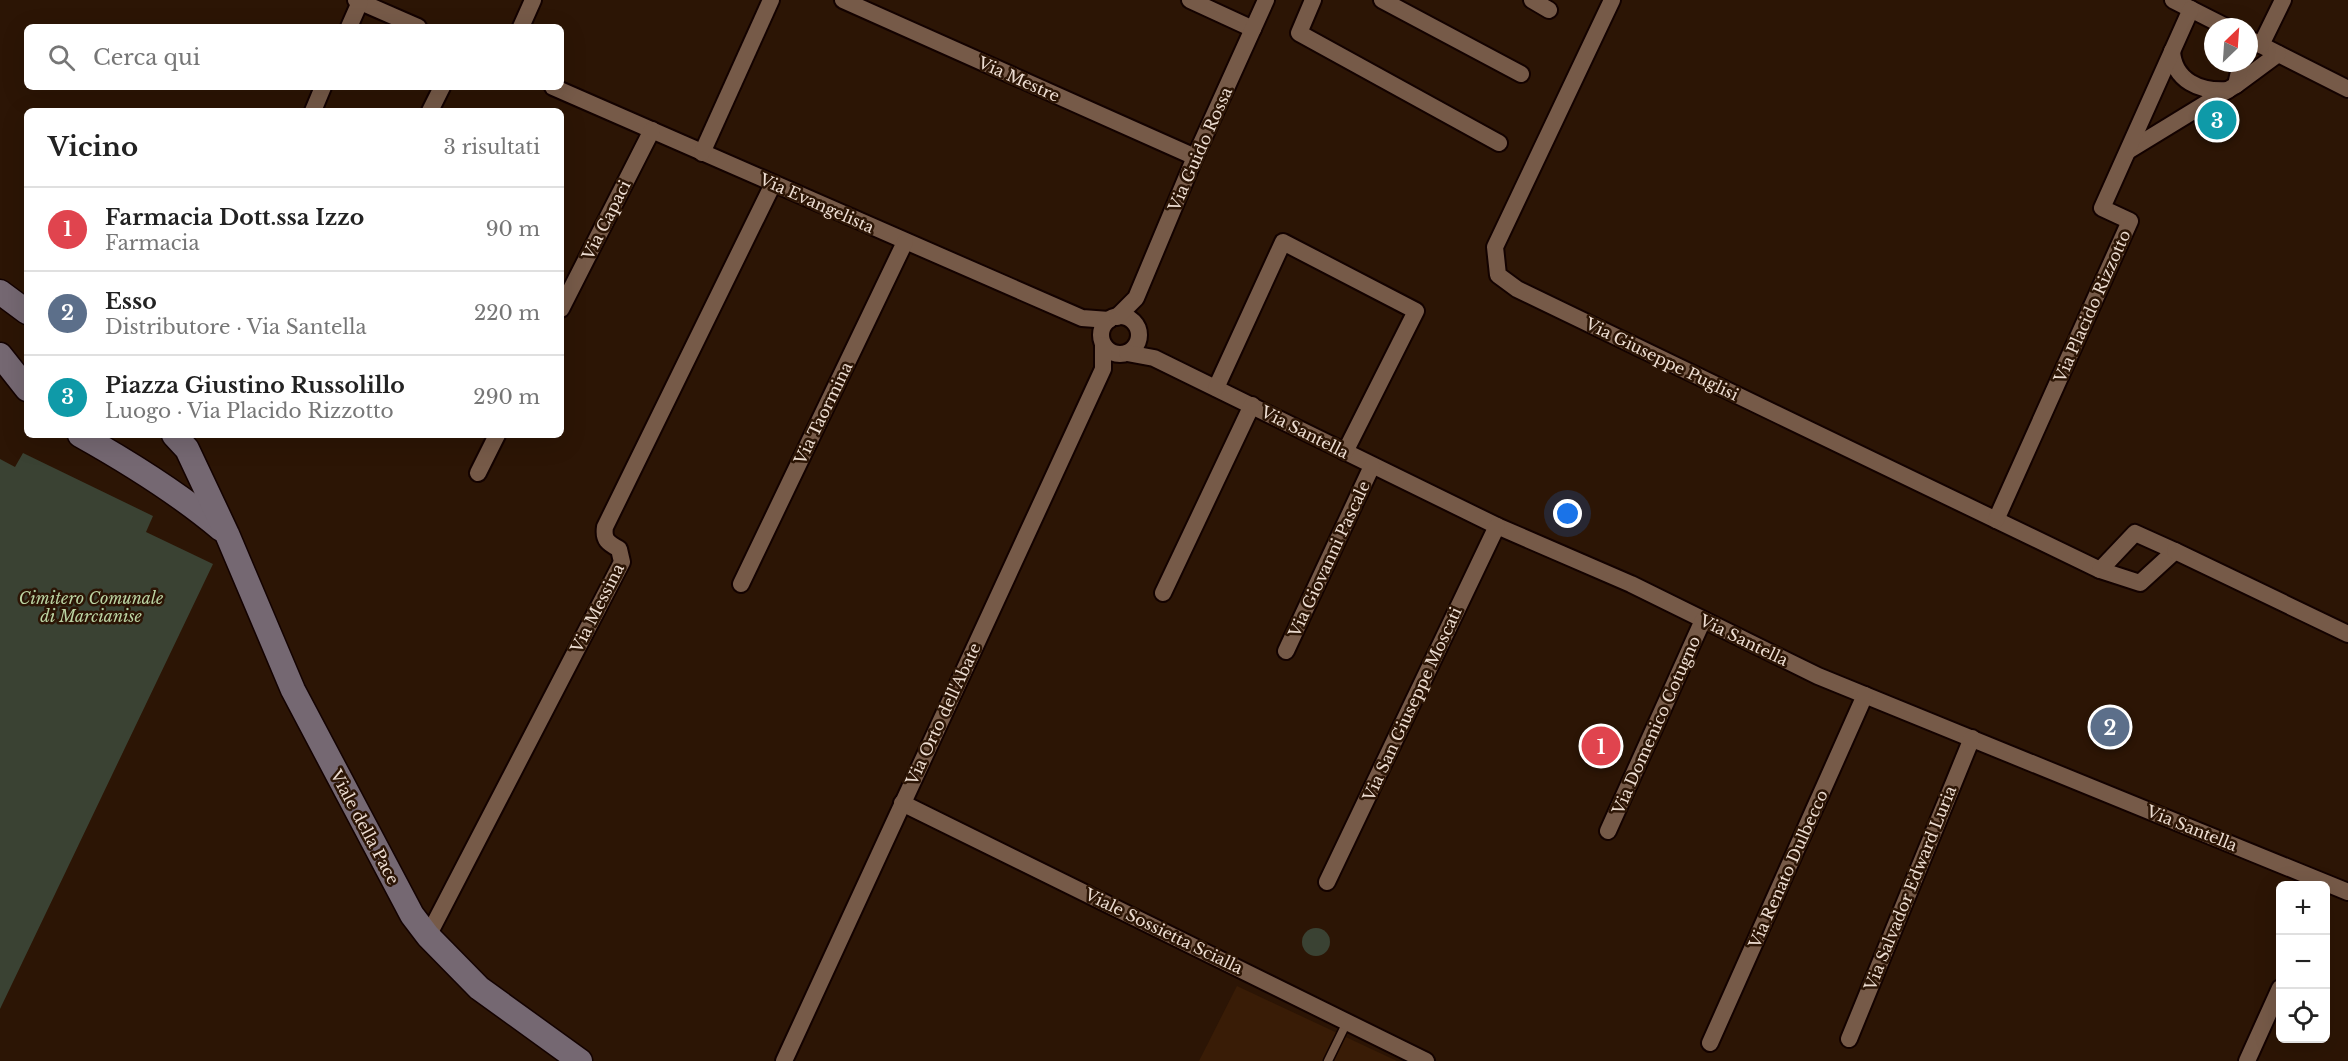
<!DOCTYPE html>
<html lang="it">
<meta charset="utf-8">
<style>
:root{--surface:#fff;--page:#f2f2f2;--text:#222;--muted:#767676;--line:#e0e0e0;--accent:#111827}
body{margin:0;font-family:"Libre Baskerville",serif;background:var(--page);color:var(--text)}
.controls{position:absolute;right:18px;bottom:18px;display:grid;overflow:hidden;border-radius:9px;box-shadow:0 6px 24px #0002}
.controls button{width:54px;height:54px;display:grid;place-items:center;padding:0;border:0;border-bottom:2px solid var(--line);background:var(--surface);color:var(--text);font:30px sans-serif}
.compass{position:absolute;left:2204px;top:18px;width:54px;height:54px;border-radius:50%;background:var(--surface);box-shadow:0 6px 24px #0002;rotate:25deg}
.you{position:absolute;left:1568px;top:514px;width:21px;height:21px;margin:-15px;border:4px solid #fff;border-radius:50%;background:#1a73e8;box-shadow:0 0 0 9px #1a73e833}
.badge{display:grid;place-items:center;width:39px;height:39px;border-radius:50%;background:var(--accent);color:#fff;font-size:20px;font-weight:700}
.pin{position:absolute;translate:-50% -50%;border:3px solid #fff;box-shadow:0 2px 6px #0006}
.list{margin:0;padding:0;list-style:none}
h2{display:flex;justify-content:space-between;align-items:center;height:78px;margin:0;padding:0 24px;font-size:26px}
h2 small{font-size:20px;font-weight:400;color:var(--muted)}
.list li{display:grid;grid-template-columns:39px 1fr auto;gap:18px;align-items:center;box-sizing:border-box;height:84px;padding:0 24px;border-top:2px solid var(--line)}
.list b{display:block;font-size:22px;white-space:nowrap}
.list p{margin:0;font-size:20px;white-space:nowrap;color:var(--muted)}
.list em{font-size:20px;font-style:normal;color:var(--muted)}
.icon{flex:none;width:33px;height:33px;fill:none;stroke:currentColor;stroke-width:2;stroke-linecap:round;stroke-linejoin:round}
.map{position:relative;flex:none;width:2348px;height:1061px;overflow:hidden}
.search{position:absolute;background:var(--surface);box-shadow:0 6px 24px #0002;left:24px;top:24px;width:540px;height:66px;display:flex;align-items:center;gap:15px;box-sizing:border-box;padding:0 21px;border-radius:9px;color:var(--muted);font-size:22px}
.panel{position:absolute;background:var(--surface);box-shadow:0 6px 24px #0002;left:24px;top:108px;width:540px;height:330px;border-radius:9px}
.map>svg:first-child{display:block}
</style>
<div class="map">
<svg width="2348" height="1061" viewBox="0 0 2348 1061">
<rect width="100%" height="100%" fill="#2c1505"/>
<!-- built -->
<polygon fill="#391c06" points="1237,986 1397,1061 1199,1061"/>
<!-- green -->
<g fill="#3a4233">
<polygon points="23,453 153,516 146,532 213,564 0,1009 0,459 15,467"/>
<circle cx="1316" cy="942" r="14"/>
</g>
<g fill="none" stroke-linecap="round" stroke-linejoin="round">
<defs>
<polyline id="lane" points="1328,1061 1347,1022"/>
<g id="street">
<polyline points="356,0 418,27"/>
<polyline points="843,0 1195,157"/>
<polyline points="1190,0 1253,29"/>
<polyline points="1313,0 1299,33 1499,143"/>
<polyline points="1382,0 1521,74"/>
<polyline points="1532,0 1549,10"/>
<polyline points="1612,0 1495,247 1498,275 1517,289 2100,570"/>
<polyline points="2173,0 2226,27"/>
<polyline points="349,27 360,2"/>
<polyline points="521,27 533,0"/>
<polyline points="2249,39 2348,89"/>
<polyline points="2261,45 2283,0"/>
<path d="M2172,51c2,30 28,41 56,39"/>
<polyline points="2236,85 2278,54"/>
<polyline points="553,87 1082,318 1109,320"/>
<polyline points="313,111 323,87"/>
<polyline points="430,111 442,87"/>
<polyline points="2128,151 2236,85 2241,63"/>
<polyline points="702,153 771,0"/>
<polyline points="561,309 652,130"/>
<circle cx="1120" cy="335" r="19"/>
<polyline points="1117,317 1136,298 1195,157 1266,0"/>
<polyline points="1127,353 1154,358 1497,526 1631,584 1818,676 2348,892"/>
<polyline points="1216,388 1283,242 1416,311 1345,452"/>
<polyline points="478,473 497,435"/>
<polyline points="1996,520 2130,221 2102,208 2191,9"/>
<polygon points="2135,533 2175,551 2140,583 2100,570"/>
<polyline points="2175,551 2348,634"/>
<polyline points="741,584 905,242"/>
<polyline points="1163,593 1252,405"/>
<polyline points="1286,651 1372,466"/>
<polyline points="902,803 1426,1061"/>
<polyline points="1608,831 1703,620"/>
<polyline points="1327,882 1497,526"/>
<path d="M428,936l194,-374 -3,-13c-11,-6 -16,-9 -14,-22l168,-343"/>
<polyline points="1849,1039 1972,738"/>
<polyline points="1710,1043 1865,695"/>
<polyline points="784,1061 1103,369 1103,345"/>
<polyline points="2247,1061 2280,988"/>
</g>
<g id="secondary">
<polyline points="0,292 27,312"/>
<polyline points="0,355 27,389"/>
<path d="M80,435c50,28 97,57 141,94"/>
<polyline points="174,435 187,449 227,534 293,690 412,915 428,936 479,988 580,1061"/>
</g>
</defs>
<!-- lane casing -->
<use href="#lane" stroke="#130200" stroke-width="11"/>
<!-- street casing -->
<use href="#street" stroke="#130200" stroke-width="20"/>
<!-- secondary casing -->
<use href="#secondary" stroke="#130200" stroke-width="27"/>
<!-- lane -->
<use href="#lane" stroke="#765a48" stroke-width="8"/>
<!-- street -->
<use href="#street" stroke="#765a48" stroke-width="16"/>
<!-- secondary -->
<use href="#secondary" stroke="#756872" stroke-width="24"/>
</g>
<g text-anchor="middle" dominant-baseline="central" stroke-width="5" stroke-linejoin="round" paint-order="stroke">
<!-- street labels -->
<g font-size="16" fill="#edddd2" stroke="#2c1505">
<text transform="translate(1019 79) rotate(24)">Via Mestre</text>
<text transform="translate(1200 149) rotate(-66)">Via Guido Rossa</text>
<text transform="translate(817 203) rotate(24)">Via Evangelista</text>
<text transform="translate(606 220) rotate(-63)">Via Capaci</text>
<text transform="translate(2092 306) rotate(-66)">Via Placido Rizzotto</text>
<text transform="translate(1662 359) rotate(26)">Via Giuseppe Puglisi</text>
<text transform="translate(823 413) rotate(-64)">Via Taormina</text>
<text transform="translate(1305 432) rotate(27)">Via Santella</text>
<text transform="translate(1329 559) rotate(-65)">Via Giovanni Pascale</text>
<text transform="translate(597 608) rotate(-63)">Via Messina</text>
<text transform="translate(1744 640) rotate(26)">Via Santella</text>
<text transform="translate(1412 704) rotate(-65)">Via San Giuseppe Moscati</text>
<text transform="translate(943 714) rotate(-65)">Via Orto dell'Abate</text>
<text transform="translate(1656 725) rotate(-66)">Via Domenico Cotugno</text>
<text transform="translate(365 827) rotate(62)">Viale della Pace</text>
<text transform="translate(2192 828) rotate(22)">Via Santella</text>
<text transform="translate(1788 869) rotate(-66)">Via Renato Dulbecco</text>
<text transform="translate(1910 888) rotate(-68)">Via Salvador Edward Luria</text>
<text transform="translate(1164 931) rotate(26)">Viale Sossietta Scialla</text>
</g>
<!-- park labels -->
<g font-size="16" font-style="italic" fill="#bbd4a3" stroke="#2c1505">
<text x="91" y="598">Cimitero Comunale<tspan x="91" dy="18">di Marcianise</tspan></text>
</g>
</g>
</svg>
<div class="controls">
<button>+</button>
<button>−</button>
<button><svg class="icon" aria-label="locate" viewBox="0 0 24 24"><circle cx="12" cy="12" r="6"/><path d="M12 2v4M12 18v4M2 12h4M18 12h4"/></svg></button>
</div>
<svg class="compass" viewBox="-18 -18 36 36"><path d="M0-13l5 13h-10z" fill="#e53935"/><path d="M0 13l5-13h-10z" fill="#767676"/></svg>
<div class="you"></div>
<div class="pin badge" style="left:1601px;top:746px;background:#e0444e">1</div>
<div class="pin badge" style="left:2110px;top:727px;background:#5c6f8a">2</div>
<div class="pin badge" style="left:2217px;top:120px;background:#0f9aa8">3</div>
<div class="search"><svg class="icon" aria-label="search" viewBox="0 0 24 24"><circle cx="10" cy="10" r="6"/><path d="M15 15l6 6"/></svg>Cerca qui</div>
<section class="panel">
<h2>Vicino<small>3 risultati</small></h2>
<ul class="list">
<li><span class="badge" style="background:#e0444e">1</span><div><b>Farmacia Dott.ssa Izzo</b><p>Farmacia</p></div><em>90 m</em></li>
<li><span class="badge" style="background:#5c6f8a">2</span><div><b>Esso</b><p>Distributore · Via Santella</p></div><em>220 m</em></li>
<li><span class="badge" style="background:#0f9aa8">3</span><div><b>Piazza Giustino Russolillo</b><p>Luogo · Via Placido Rizzotto</p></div><em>290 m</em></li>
</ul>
</section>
</div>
